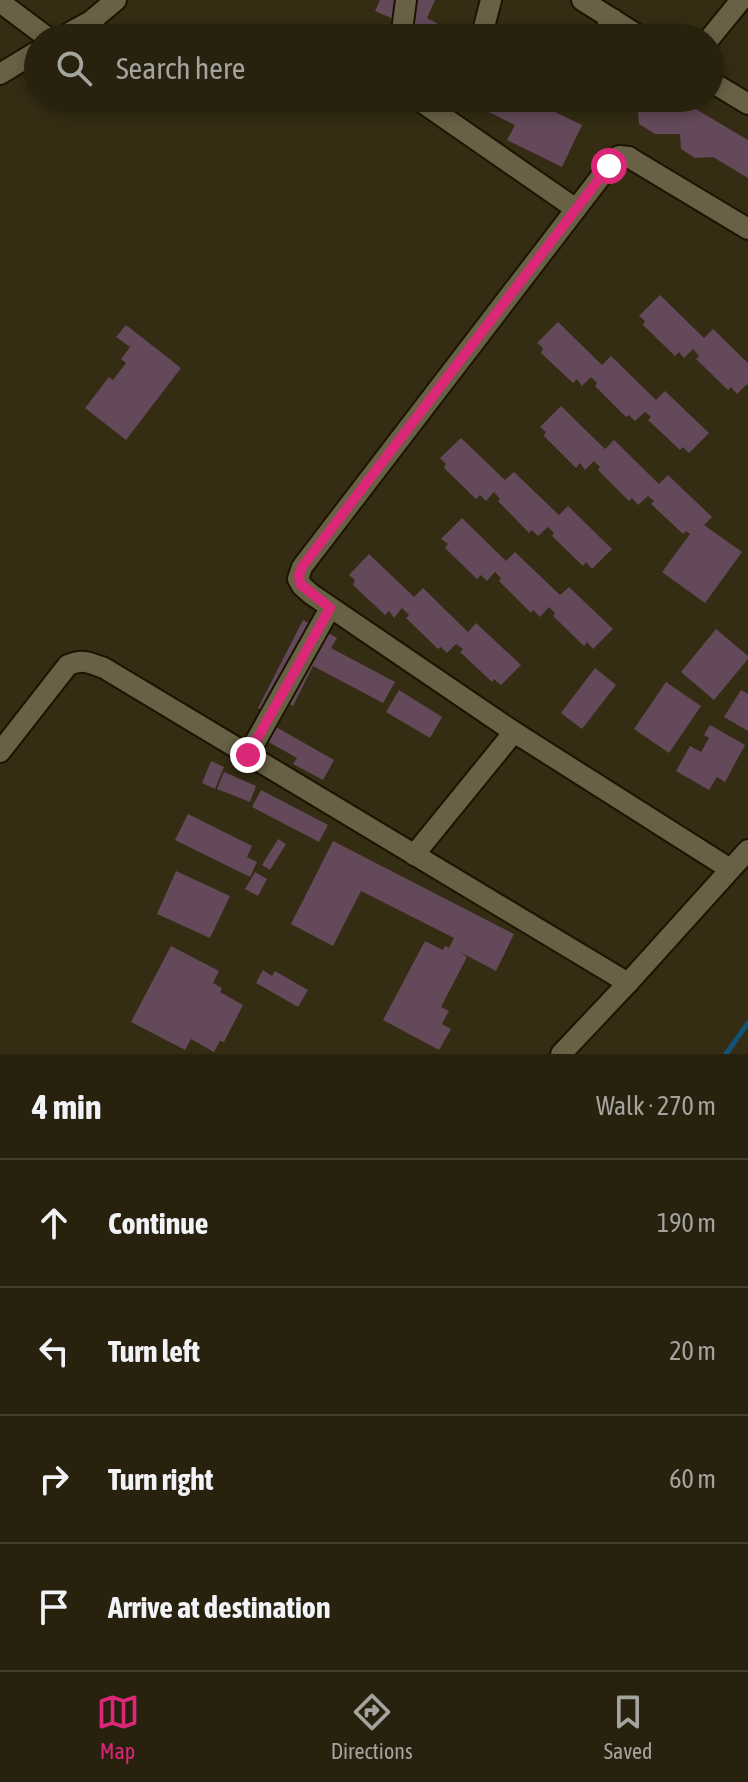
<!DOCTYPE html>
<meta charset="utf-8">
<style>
:root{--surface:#27210e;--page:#2f2917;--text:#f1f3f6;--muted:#a4a39e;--line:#433e2e;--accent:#db2777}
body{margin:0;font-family:"Asap Condensed",sans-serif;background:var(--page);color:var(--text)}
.stop{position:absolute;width:24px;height:24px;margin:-18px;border:6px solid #db2777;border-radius:50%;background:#fff}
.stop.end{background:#db2777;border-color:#fff;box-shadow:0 2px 8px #0008}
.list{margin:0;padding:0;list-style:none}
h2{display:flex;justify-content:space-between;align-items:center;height:104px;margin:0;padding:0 32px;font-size:34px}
h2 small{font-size:26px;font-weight:400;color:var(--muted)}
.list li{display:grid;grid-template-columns:52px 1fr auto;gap:24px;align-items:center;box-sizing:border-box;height:128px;padding:0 32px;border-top:2px solid var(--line)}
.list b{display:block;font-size:30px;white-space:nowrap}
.list em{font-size:26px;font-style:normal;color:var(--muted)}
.icon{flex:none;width:44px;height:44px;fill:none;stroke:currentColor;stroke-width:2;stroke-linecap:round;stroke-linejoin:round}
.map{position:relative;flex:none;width:748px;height:1054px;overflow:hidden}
.search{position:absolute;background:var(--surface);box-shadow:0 4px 12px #0003;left:24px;right:24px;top:24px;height:88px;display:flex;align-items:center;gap:20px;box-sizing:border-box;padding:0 28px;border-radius:44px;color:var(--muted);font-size:30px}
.sheet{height:616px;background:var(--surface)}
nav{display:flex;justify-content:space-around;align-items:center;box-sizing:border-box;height:112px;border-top:2px solid var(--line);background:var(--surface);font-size:22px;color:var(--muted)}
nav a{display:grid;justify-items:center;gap:4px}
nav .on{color:var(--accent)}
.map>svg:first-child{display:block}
</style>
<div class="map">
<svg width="748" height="1054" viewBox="0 0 748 1054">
<rect width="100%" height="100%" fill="#342c13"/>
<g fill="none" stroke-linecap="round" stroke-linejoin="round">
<!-- stream -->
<polyline stroke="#135277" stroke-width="5" points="726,1054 748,1023"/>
</g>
<!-- building -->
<g fill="#634959">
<polygon points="380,0 435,0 427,18 438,24 435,31 435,38 391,38 391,18 375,11"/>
<polygon points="461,98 514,98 530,106 532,101 582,125 562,167 507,140 515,125"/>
<polygon points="617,98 677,98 748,140 748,178 713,157 695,158 681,149 680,134 655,134 639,124 638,110"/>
<polygon points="660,295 704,338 713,329 748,363 748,386 747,384 737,394 731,387 728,390 696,359 699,356 693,349 684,358 679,352 675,356 643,325 645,321 639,316"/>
<polygon points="558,322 602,365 611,356 656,400 665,391 709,433 689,453 683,447 680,450 648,420 651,417 645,412 635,421 629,415 626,417 595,386 597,383 591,377 582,386 577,379 573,383 541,353 543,348 537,343"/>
<polygon points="126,325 181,368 126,440 85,408 109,377 113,380 126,363 121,359 130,347 116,337"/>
<polygon points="561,406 605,449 614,440 659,484 668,475 712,517 704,525 742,552 705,603 662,572 690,534 686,531 683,534 651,504 654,501 648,496 638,505 632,498 629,501 598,470 600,467 594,461 585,470 580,463 576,468 544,436 546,432 540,427"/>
<polygon points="461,438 505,480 514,472 559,515 568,506 612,549 592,569 586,562 583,566 552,536 554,533 548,527 538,536 532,530 529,533 498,501 500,499 494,492 486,501 480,495 476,499 444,468 446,464 440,458"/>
<polygon points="462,518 506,561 515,552 560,595 569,587 613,629 593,649 587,642 584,646 553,616 555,613 549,607 540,617 533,610 531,613 499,581 501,578 495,572 487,581 481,575 477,579 445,548 448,544 441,539"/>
<polygon points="369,554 414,597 423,588 468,632 476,623 521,665 501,685 494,679 492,682 460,652 463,649 456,644 447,653 441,647 438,649 406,618 409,615 402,608 394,618 389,611 385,615 353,585 355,580 349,575"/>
<polygon points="303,620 337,638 331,648 395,682 383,703 313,666 293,706 287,703 279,719 258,708"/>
<polygon points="716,629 748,656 748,659 714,700 681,672"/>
<polygon points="595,668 616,685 582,729 561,713"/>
<polygon points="666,682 701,706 669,753 634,729"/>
<polygon points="399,690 442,717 430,738 386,712"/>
<polygon points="741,690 748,694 748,731 724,717"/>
<polygon points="266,718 278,724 276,727 334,760 323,780 293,764 297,758 256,735"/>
<polygon points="710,725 745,745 725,782 717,777 709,790 676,771 690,746 701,752 709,738 704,735"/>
<polygon points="211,761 224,767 215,789 202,783"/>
<polygon points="224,772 256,786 250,802 217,789"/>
<polygon points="261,790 328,825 319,842 252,807"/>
<polygon points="188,814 252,846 247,857 257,862 250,877 175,840"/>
<polygon points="278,839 286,844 270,870 262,865"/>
<polygon points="333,841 514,934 496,971 458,951 467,957 441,1007 449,1011 442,1024 451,1029 439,1050 383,1020 425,941 443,950 445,946 449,948 454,938 361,891 333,946 291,924"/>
<polygon points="176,871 230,896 210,938 157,914"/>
<polygon points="255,872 267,879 258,896 245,889"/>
<polygon points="171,946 219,971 213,983 222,988 220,992 243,1005 224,1042 220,1041 214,1052 191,1039 185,1050 131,1022"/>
<polygon points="263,970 272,976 275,971 308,990 298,1007 256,983"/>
</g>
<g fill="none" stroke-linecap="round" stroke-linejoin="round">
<defs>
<g id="street">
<polyline points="582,0 642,38"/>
<polyline points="0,2 48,38"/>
<polyline points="60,38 91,21 116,0"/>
<polyline points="401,38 406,0"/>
<polyline points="483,38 483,31 491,0"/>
<polyline points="600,38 613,19"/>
<polyline points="710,38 741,0"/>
<polyline points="0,74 38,51"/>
<polyline points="710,81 748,104"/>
<polyline points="416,98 576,209"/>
<path d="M0,752l68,-87c15,-6 20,-3 36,3l524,315"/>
<polyline points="248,755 330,608"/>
<polyline points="414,855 514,732"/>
<polyline points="730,869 514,732 311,594 302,586 298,579 302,567 576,209 609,166 619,156 629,157 635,161 748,229"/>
<polyline points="561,1054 628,983 748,850"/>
</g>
</defs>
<!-- street casing -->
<use href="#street" stroke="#1c1400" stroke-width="24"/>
<!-- street -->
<use href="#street" stroke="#696146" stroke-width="20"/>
</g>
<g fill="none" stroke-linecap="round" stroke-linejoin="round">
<!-- route -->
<polyline stroke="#db2777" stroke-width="10" points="248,755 330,608 300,584 299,575 302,567 609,166"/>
</g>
</svg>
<div class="stop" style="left:609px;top:166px"></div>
<div class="stop end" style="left:248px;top:755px"></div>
<div class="search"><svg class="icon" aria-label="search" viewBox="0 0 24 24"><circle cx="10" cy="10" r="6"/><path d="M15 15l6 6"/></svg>Search here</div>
</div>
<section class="sheet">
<h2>4 min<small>Walk · 270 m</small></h2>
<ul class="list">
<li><svg class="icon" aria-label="ahead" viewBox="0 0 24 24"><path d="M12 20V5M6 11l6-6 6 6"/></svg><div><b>Continue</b></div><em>190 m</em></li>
<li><svg class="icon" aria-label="left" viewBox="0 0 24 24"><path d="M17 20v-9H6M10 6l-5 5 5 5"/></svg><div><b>Turn left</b></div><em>20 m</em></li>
<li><svg class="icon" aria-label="right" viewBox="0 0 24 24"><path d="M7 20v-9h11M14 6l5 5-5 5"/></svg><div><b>Turn right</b></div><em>60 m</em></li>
<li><svg class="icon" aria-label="arrive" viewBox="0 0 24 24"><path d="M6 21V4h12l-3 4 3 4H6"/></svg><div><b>Arrive at destination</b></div></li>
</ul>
</section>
<nav>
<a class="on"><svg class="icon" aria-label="map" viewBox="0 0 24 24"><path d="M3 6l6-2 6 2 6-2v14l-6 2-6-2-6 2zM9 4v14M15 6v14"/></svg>Map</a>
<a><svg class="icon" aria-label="directions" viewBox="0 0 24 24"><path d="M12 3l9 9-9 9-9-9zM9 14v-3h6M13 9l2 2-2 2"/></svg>Directions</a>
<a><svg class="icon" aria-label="saved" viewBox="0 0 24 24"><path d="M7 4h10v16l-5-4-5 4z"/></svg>Saved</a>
</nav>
